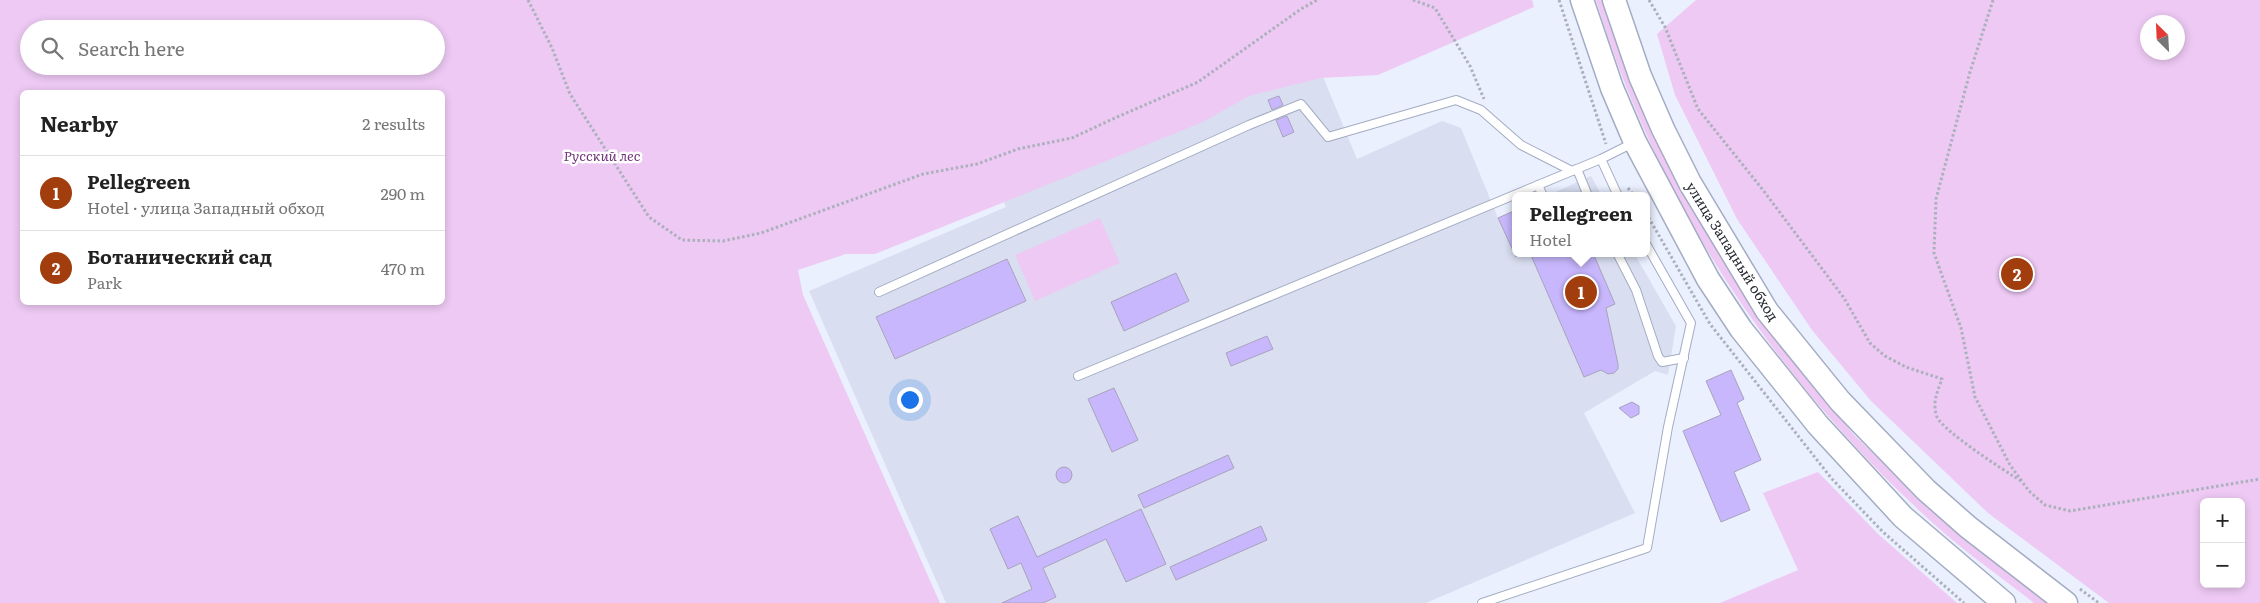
<!DOCTYPE html>
<meta charset="utf-8">
<style>
:root{--surface:#fff;--page:#f2f2f2;--text:#222;--muted:#767676;--line:#e0e0e0;--accent:#a23e0e}
body{margin:0;font-family:Literata,serif;background:var(--page);color:var(--text)}
.controls{position:absolute;right:15px;bottom:15px;display:grid;overflow:hidden;border-radius:8px;box-shadow:0 2px 8px #0003}
.controls button{width:45px;height:45px;display:grid;place-items:center;padding:0;border:0;border-bottom:1px solid var(--line);background:var(--surface);color:var(--text);font:25px sans-serif}
.compass{position:absolute;left:2140px;top:15px;width:45px;height:45px;border-radius:50%;background:var(--surface);box-shadow:0 2px 8px #0003;rotate:336deg}
.you{position:absolute;left:909px;top:399px;width:18px;height:18px;margin:-12px;border:4px solid #fff;border-radius:50%;background:#1a73e8;box-shadow:0 0 0 8px #1a73e833}
.badge{display:grid;place-items:center;width:32px;height:32px;border-radius:50%;background:var(--accent);color:#fff;font-size:16px;font-weight:700}
.pin{position:absolute;translate:-50% -50%;border:2px solid #fff;box-shadow:0 1px 5px #0006}
.popup{position:absolute;left:1512px;top:192px;width:138px;height:65px;box-sizing:border-box;display:grid;place-content:center;border-radius:8px;background:var(--surface);filter:drop-shadow(0 1px 4px #0005);font-size:16px;white-space:nowrap;color:var(--muted)}
.popup b{font-size:19px;color:var(--text)}
.popup::after{content:'';position:absolute;left:50%;top:100%;margin-left:-10px;border:10px solid transparent;border-top-color:var(--surface)}
.list{margin:0;padding:0;list-style:none}
h2{display:flex;justify-content:space-between;align-items:center;height:65px;margin:0;padding:0 20px;font-size:21px}
h2 small{font-size:16px;font-weight:400;color:var(--muted)}
.list li{display:grid;grid-template-columns:32px 1fr auto;gap:15px;align-items:center;box-sizing:border-box;height:75px;padding:0 20px;border-top:1px solid var(--line)}
.list b{display:block;font-size:19px;white-space:nowrap}
.list p{margin:0;font-size:16px;white-space:nowrap;color:var(--muted)}
.list em{font-size:16px;font-style:normal;color:var(--muted)}
.icon{flex:none;width:28px;height:28px;fill:none;stroke:currentColor;stroke-width:2;stroke-linecap:round;stroke-linejoin:round}
.map{position:relative;flex:none;width:2260px;height:603px;overflow:hidden}
.search{position:absolute;background:var(--surface);box-shadow:0 2px 8px #0003;left:20px;top:20px;width:425px;height:55px;display:flex;align-items:center;gap:12px;box-sizing:border-box;padding:0 18px;border-radius:28px;color:var(--muted);font-size:19px}
.panel{position:absolute;background:var(--surface);box-shadow:0 2px 8px #0003;left:20px;top:90px;width:425px;height:215px;border-radius:8px}
.map>svg:first-child{display:block}
</style>
<div class="map">
<svg width="2260" height="603" viewBox="0 0 2260 603">
<rect width="100%" height="100%" fill="#ebf0ff"/>
<!-- built -->
<g fill="#d9dff1">
<polygon points="1319,67 1357,159 1442,121 1461,128 1498,218 1516,210 1516,253 1634,253 1676,326 1668,375 1655,371 1584,413 1635,513 1426,603 946,603 809,291 1006,207 1000,194"/>
<polygon points="1591,176 1602,196 1547,196"/>
</g>
<!-- green -->
<g fill="#edc9f3" fill-rule="evenodd">
<path d="M0,0h1532l2,7 -156,68 -57,3 -72,18 -46,26 -328,132h-29l-48,16 5,25 137,308h-940zM29,29h407v37h-407zM22,92h420v210h-420z"/>
<path d="M1596,0h8l77,188 44,77 32,50 98,121 86,82 109,85h-16c-33,-26 -68,-50 -99,-78 -158,-143 -277,-320 -339,-525z"/>
<path d="M1696,0h564v603h-151l-121,-90 -117,-112 -59,-71 -75,-111 -62,-124 -18,-61zM2178,22v30h-30v-30zM2204,502h37v82h-37z"/>
<polygon points="1100,218 1120,263 1035,301 1015,255"/>
<polygon points="1818,472 1878,534 1957,603 1720,603 1798,570 1763,493"/>
</g>
<!-- building -->
<g fill="#c8b7fd" stroke="#a8a3bb">
<polygon points="1279,96 1283,105 1272,110 1268,100"/>
<polygon points="1287,116 1294,132 1283,137 1276,120"/>
<polygon points="1516,210 1516,257 1498,218"/>
<polygon points="1530,253 1593,253 1615,304 1606,308 1618,364 1618,369 1614,373 1608,374 1601,370 1584,377"/>
<polygon points="1007,259 1026,301 895,359 876,317"/>
<polygon points="1176,273 1189,301 1124,331 1111,302"/>
<polygon points="1267,336 1273,349 1231,366 1226,353"/>
<polygon points="1731,370 1744,399 1737,403 1761,460 1734,472 1750,510 1721,522 1683,431 1721,415 1706,381"/>
<polygon points="1114,388 1138,440 1112,452 1088,399"/>
<polygon points="1632,402 1639,406 1639,414 1631,418 1619,408"/>
<polygon points="1228,455 1234,468 1144,508 1138,495"/>
<circle cx="1064" cy="475" r="8"/>
<polygon points="1141,509 1166,564 1126,582 1106,539 1043,568 1056,597 1043,603 1002,603 1032,589 1021,563 1008,569 990,529 1018,516 1037,557"/>
<polygon points="1261,526 1267,540 1176,580 1170,567"/>
</g>
<g fill="none" stroke-linecap="round" stroke-linejoin="round">
<defs>
<g id="service">
<polyline points="1577,169 1588,196"/>
<polyline points="1538,185 1543,196"/>
<polyline points="1618,196 1601,159 1633,143"/>
<polyline points="1617,253 1636,290 1658,356 1662,362 1684,358"/>
<polyline points="879,292 1249,125 1301,104 1328,137 1456,100 1481,110 1521,145 1572,171"/>
<polyline points="1078,376 1601,159"/>
<polyline points="1482,603 1647,548 1668,427 1691,323 1646,244"/>
</g>
<g id="secondary">
<polyline points="1582,0 1612,88 1635,142 1708,279 1741,329 1818,425 1903,517 2004,603"/>
<polyline points="1614,0 1640,76 1663,129 1690,183 1767,311 1840,401 1926,490 1968,527 2066,603"/>
</g>
</defs>
<!-- service casing -->
<use href="#service" stroke="#a3acc2" stroke-width="10"/>
<!-- secondary casing -->
<use href="#secondary" stroke="#a3acc2" stroke-width="25"/>
<!-- path -->
<g stroke="#abb0bd" stroke-width="3" stroke-dasharray="2.5 2.5" stroke-linecap="butt">
<polyline points="528,0 552,48 570,94 649,217 682,240 723,241 761,233 923,174 977,164 1018,149 1072,138 1117,117 1198,82 1301,9 1317,0"/>
<polyline points="1413,0 1435,8 1470,66 1484,99"/>
<polyline points="1559,0 1606,144"/>
<path d="M1649,0l16,27 33,82 65,81 81,108 26,45 15,13 21,11 36,12c-5,13 -10,24 -5,38 6,14 68,54 84,64"/>
<polyline points="1993,0 1970,72 1936,199 1934,253 1961,328 1975,397 2010,465 2029,491 2045,505 2070,511 2260,479"/>
<polyline points="1628,188 1634,196"/>
<polyline points="1646,213 1710,324 1832,479 1883,532 1964,603"/>
<polyline points="2080,589 2099,603"/>
</g>
<!-- service -->
<use href="#service" stroke="#fff" stroke-width="8"/>
<!-- secondary -->
<use href="#secondary" stroke="#fff" stroke-width="22"/>
</g>
<g text-anchor="middle" dominant-baseline="central" stroke-width="5" stroke-linejoin="round" paint-order="stroke">
<!-- park labels -->
<g font-size="14" font-style="italic" fill="#70347a" stroke="#fff">
<text x="602" y="155">Русский лес</text>
</g>
<!-- street labels -->
<g font-size="14" fill="#252831" stroke="#fff">
<text transform="translate(1733 251) rotate(58)">улица Западный обход</text>
</g>
</g>
</svg>
<div class="controls">
<button>+</button>
<button>−</button>
</div>
<svg class="compass" viewBox="-18 -18 36 36"><path d="M0-13l5 13h-10z" fill="#e53935"/><path d="M0 13l5-13h-10z" fill="#767676"/></svg>
<div class="you"></div>
<div class="pin badge" style="left:1581px;top:292px">1</div>
<div class="popup"><b>Pellegreen</b>Hotel</div>
<div class="pin badge" style="left:2017px;top:274px">2</div>
<div class="search"><svg class="icon" aria-label="search" viewBox="0 0 24 24"><circle cx="10" cy="10" r="6"/><path d="M15 15l6 6"/></svg>Search here</div>
<section class="panel">
<h2>Nearby<small>2 results</small></h2>
<ul class="list">
<li><span class="badge">1</span><div><b>Pellegreen</b><p>Hotel · улица Западный обход</p></div><em>290 m</em></li>
<li><span class="badge">2</span><div><b>Ботанический сад</b><p>Park</p></div><em>470 m</em></li>
</ul>
</section>
</div>
